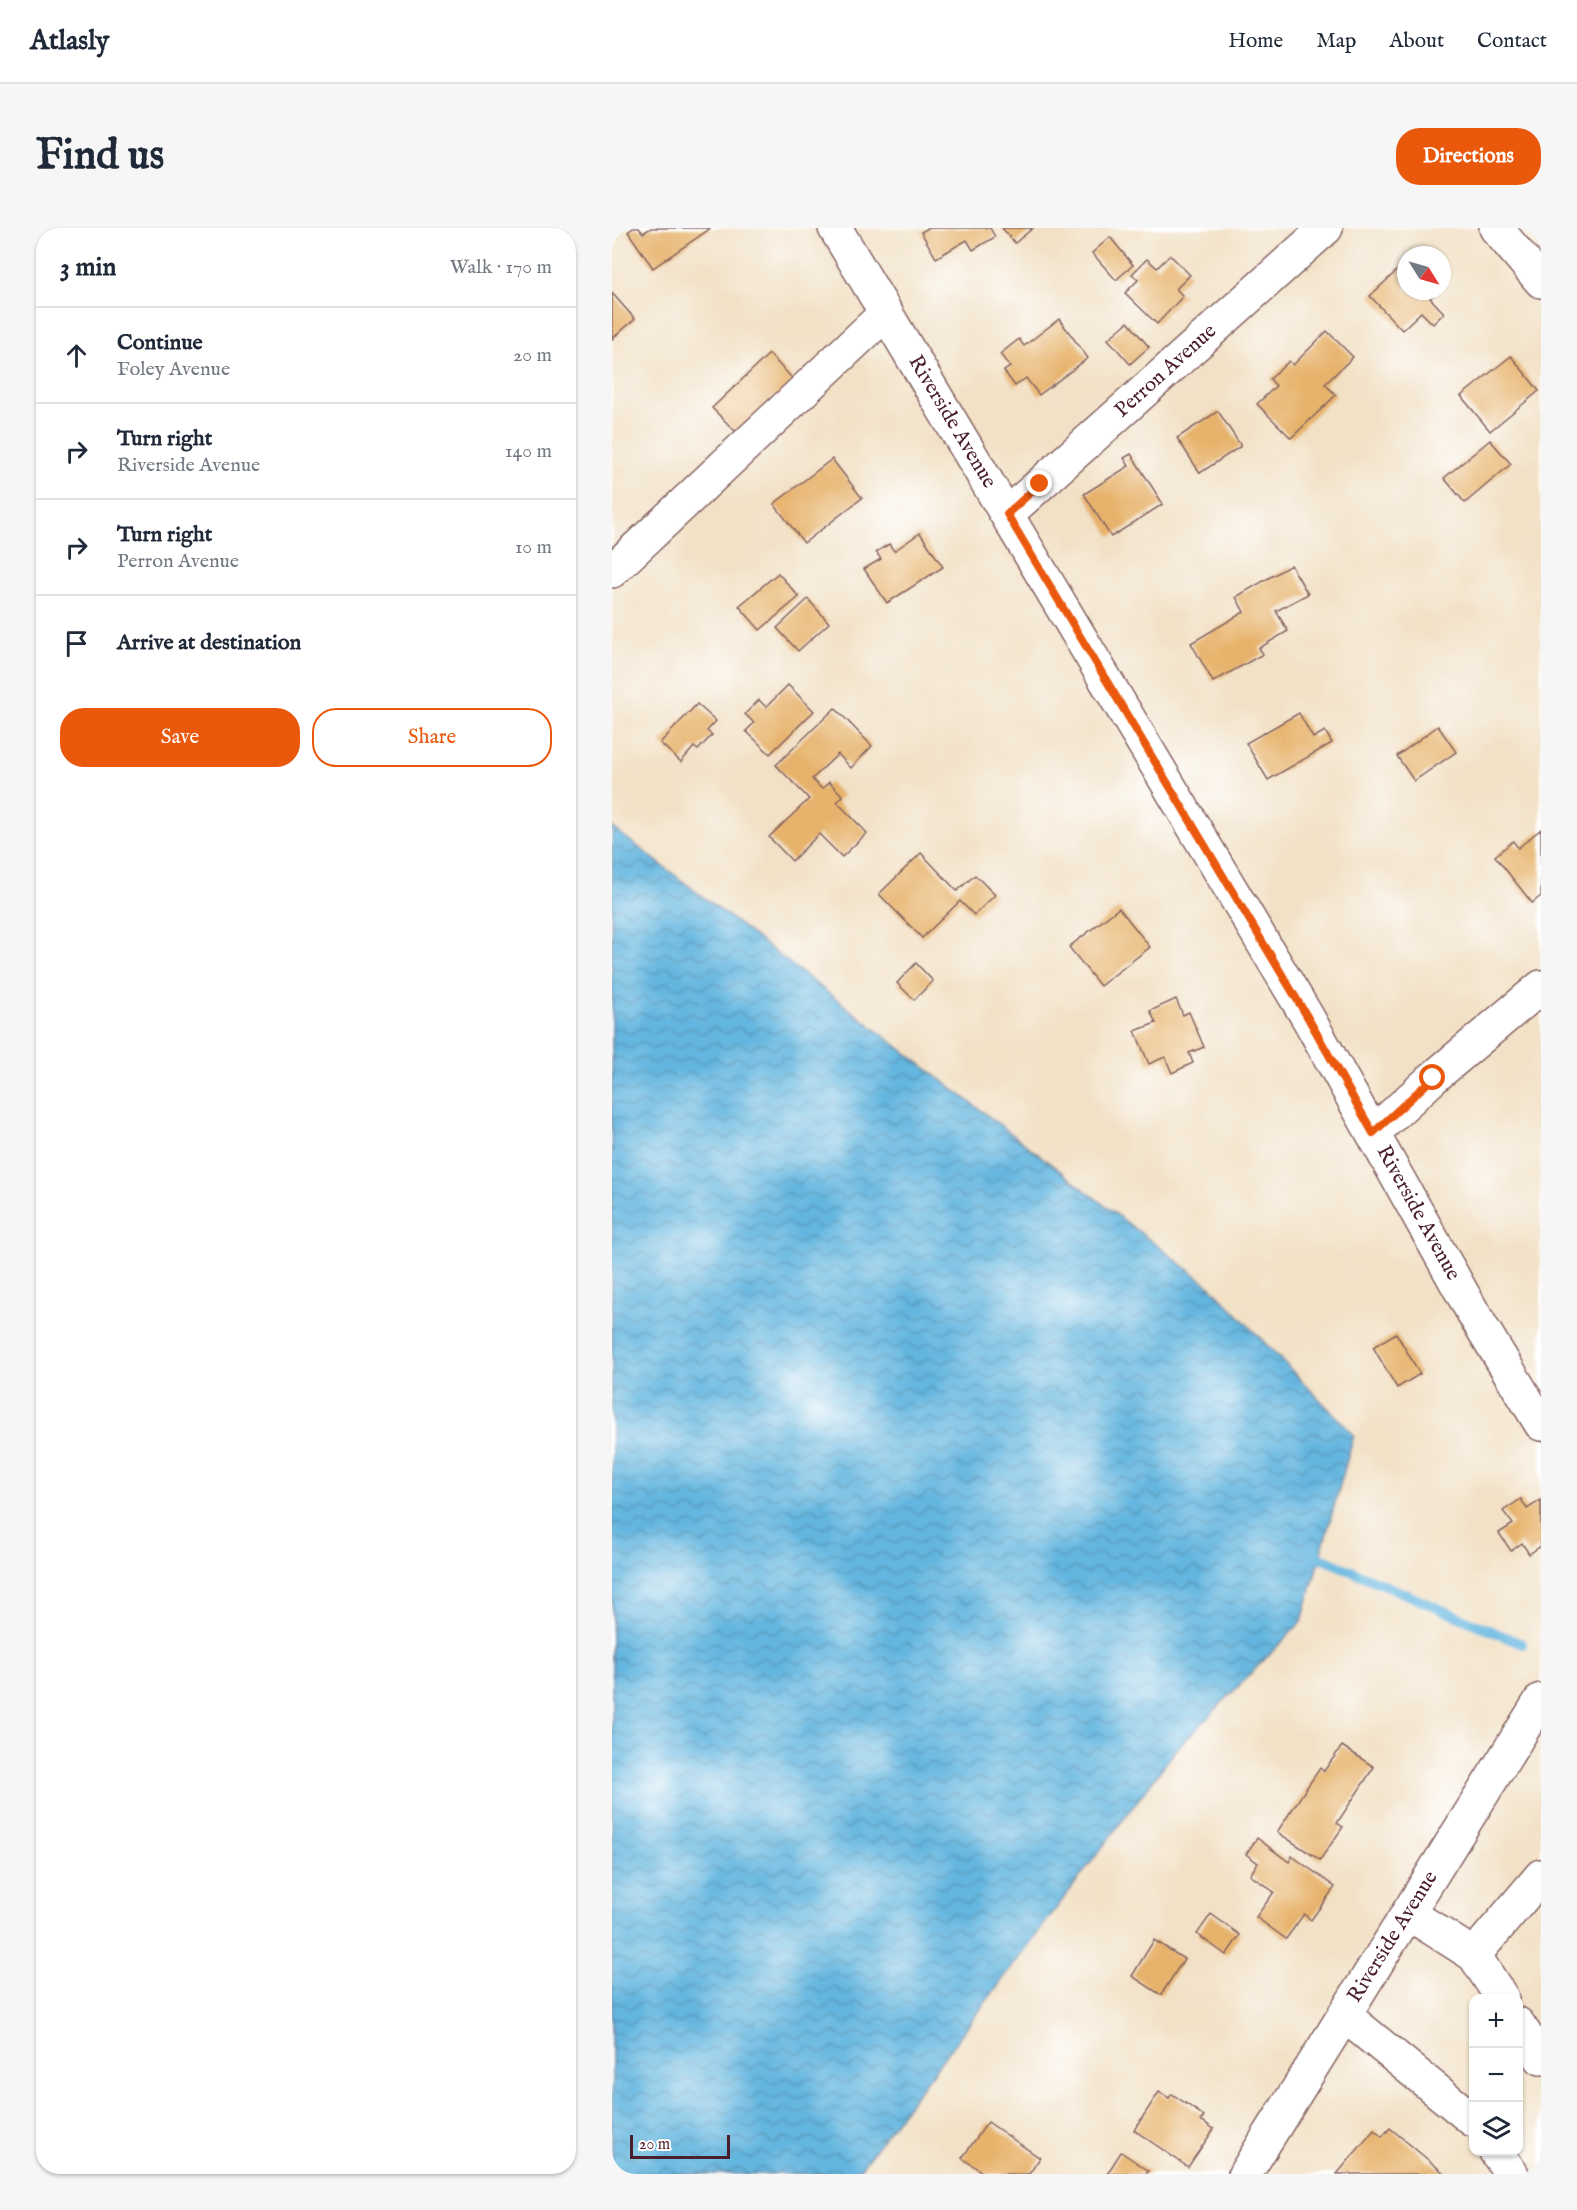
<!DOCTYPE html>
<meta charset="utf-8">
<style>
:root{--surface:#fff;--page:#f6f6f7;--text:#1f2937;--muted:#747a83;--line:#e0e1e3;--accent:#ea580c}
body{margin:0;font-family:"IM FELL English",serif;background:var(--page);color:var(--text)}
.controls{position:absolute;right:18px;bottom:18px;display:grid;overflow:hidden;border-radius:12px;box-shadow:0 2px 4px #0004}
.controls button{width:54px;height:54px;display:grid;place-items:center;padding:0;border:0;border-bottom:2px solid var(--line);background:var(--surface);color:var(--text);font:30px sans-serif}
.compass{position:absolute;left:785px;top:18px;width:54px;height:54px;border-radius:50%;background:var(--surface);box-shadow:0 2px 4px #0004;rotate:127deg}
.scale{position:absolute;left:18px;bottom:15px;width:100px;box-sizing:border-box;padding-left:6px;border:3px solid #4a1f2b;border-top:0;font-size:16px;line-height:21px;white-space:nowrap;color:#4a1f2b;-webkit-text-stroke:4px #fff;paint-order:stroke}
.stop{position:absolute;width:18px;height:18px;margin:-14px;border:4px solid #ea580c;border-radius:50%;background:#fff}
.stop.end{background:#ea580c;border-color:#fff;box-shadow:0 2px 6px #0008}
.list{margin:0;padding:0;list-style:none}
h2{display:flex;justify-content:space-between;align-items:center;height:78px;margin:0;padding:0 24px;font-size:26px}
h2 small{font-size:20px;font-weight:400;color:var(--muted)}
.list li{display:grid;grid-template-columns:39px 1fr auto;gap:18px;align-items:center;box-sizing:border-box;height:96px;padding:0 24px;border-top:2px solid var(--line)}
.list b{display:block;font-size:22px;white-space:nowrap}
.list p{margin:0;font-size:20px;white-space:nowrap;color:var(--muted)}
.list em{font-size:20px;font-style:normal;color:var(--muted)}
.actions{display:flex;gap:12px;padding:18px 24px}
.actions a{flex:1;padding:14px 0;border:2px solid var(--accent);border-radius:24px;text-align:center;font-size:21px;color:var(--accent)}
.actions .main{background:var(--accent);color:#fff}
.icon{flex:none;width:33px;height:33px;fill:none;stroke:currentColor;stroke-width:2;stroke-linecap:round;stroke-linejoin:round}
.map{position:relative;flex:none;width:929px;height:1946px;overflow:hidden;border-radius:24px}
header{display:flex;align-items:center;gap:36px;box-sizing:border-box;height:84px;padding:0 30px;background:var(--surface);border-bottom:2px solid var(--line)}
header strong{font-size:28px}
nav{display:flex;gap:33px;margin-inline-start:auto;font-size:21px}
.intro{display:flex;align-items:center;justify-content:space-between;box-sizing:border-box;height:144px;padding:0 36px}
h1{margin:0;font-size:42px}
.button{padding:15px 27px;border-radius:24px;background:var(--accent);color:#fff;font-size:21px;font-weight:700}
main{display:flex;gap:36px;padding:0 36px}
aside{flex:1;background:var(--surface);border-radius:24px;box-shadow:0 2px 4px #0004}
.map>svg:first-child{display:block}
</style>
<header>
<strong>Atlasly</strong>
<nav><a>Home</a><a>Map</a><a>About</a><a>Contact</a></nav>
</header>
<div class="intro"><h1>Find us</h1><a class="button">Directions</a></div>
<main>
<aside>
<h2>3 min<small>Walk · 170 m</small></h2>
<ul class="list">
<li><svg class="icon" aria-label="ahead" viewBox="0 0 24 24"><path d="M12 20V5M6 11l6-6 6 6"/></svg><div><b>Continue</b><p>Foley Avenue</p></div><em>20 m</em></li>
<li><svg class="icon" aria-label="right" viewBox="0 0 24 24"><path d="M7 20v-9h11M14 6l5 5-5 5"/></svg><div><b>Turn right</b><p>Riverside Avenue</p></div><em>140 m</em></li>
<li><svg class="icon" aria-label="right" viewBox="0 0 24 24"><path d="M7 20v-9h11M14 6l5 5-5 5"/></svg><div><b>Turn right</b><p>Perron Avenue</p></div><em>10 m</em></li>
<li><svg class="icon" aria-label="arrive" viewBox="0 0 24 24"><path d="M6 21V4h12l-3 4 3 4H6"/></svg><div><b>Arrive at destination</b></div></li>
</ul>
<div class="actions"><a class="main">Save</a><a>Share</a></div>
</aside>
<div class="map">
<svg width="929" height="1946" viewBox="0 0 929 1946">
<defs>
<pattern id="water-waves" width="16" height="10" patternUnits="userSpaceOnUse" patternTransform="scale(1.5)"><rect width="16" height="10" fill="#64b6df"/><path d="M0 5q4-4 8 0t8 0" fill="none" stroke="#5493b5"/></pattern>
</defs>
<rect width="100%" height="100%" fill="#fff"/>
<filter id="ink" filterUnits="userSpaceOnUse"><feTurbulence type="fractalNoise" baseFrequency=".0167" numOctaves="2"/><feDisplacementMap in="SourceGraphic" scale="12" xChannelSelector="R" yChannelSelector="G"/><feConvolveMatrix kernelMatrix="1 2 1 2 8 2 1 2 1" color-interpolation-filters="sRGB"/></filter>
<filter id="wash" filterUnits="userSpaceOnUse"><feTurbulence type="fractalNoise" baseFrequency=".008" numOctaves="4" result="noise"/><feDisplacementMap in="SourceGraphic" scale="24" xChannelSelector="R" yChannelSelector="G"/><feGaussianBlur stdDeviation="1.35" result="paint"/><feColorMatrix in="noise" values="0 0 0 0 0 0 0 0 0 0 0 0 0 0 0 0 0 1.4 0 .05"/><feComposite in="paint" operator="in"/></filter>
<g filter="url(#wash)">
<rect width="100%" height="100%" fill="#f2e1c6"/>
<!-- water -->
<polygon fill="url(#water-waves)" stroke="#576a85" stroke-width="1.5" points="0,599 599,1059 742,1207 690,1393 563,1523 244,1946 0,1946"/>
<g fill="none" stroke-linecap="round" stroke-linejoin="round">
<!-- stream -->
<polyline stroke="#64b6df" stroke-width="10" points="695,1324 910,1416"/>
</g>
<g id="blocks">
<!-- building -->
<g fill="#e7b36c">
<polygon points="21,0 27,0 31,5 39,0 99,0 41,40 16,4"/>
<polygon points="316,0 378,0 383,9 361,22 355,12 324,30 309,4"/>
<polygon points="390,0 421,0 403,15"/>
<polygon points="498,9 521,37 504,52 480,25"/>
<polygon points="558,27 578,47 564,61 571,68 545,96 513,65 526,52 520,46 535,31 545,40"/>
<polygon points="794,34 794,63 826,63 818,70 832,85 821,96 809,84 790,102 758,68"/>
<polygon points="0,65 23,91 0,111"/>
<polygon points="447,91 476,130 427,167 414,150 403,158 392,143 398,139 388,126 407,111 412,118"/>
<polygon points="516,94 537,119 518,136 496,111"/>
<polygon points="715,103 741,129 713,156 724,167 679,210 645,176 664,158 658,151 677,133 681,137"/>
<polygon points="157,126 181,151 167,172 163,167 126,206 100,180"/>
<polygon points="899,128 927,163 878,203 849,168"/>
<polygon points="606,183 629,218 588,245 565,210"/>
<polygon points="878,212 899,236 853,275 832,250"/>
<polygon points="519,226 551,276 499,309 472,266 517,238 512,230"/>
<polygon points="220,231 250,270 192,315 162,276"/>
<polygon points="308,305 331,339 275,375 252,341 269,331 264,324 277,316 282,323"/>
<polygon points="679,337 696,366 664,383 676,403 647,420 651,426 601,454 579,415 632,384 624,369"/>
<polygon points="166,345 187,369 148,402 127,378"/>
<polygon points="196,371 217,395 186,423 165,400"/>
<polygon points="176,457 202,483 158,526 134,503 142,495 133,486 147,472 154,479"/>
<polygon points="85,476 104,493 95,503 100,507 86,522 82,519 69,534 48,515"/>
<polygon points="223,480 260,518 239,540 226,526 200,551 210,561 217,554 231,568 225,574 255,605 230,629 207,606 180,633 157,609 197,571 164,537"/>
<polygon points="687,485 701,510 713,503 720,515 656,552 634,515"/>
<polygon points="826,498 844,524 802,553 785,528"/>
<polygon points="929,601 929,668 920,675 883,628 901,613 906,620"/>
<polygon points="309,625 345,663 363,647 383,667 362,687 348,673 310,710 267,666"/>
<polygon points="507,680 538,719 488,758 457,719"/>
<polygon points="304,735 321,753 302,772 285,755"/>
<polygon points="564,771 571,787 577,784 592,819 577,825 581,835 560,845 553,829 537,836 523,803 544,795 538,783"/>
<polygon points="784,1105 808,1146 785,1160 761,1119"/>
<polygon points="909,1271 915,1281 929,1272 929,1318 917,1326 910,1315 899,1323 887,1305 901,1296 891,1283"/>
<polygon points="730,1518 762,1539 725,1595 731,1599 708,1632 665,1604 708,1540 712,1543"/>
<polygon points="645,1610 677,1634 680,1628 723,1659 699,1692 692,1686 674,1711 644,1689 662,1664 638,1647 646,1635 634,1626"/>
<polygon points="599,1686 628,1707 614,1727 585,1706"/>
<polygon points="542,1712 572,1731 549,1767 520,1748"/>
<polygon points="547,1864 557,1870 560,1866 592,1888 589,1892 602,1901 576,1939 522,1902"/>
<polygon points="376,1894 428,1930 417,1946 373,1946 350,1930"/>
<polygon points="778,1900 833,1946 725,1946 762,1902 770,1909"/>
<polygon points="509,1924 537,1943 534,1946 495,1946"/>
</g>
</g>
</g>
<g filter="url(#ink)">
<use href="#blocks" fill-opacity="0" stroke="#856361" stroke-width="1.5"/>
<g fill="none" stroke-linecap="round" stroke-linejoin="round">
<defs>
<g id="minor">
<polyline points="884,0 929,53"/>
<polyline points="395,286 714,0"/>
<polyline points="0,343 274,85"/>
<polyline points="761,905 821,850 929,759"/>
<polyline points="796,1685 862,1727 890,1770"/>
<polyline points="862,1727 929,1648"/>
<polyline points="732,1787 861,1892"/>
<polyline points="906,1796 929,1830"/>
<polyline points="884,1924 900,1946"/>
</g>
<g id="major">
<polyline points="223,0 696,790 863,1088 929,1196"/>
<polyline points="633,1946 929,1472"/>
</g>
</defs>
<!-- minor casing -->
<use href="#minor" stroke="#856361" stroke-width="36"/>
<!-- major casing -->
<use href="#major" stroke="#856361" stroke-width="36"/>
<!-- minor -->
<use href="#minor" stroke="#fff" stroke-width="33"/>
<!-- major -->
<use href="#major" stroke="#fff" stroke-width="33"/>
</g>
</g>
<g fill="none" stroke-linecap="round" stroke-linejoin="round" filter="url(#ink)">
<!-- route -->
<polyline stroke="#ea580c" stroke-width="8" points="428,256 395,286 696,790 761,905 821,850"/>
</g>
<g text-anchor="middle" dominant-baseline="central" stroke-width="4.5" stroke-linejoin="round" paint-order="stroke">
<!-- street labels -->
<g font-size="21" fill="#4a1f2b" stroke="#fff">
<text transform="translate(554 143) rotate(-42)">Perron Avenue</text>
<text transform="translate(340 194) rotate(59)">Riverside Avenue</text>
<text transform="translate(806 985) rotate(61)">Riverside Avenue</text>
<text transform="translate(781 1709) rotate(-58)">Riverside Avenue</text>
</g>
</g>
</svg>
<div class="controls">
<button>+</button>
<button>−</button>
<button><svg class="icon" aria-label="layers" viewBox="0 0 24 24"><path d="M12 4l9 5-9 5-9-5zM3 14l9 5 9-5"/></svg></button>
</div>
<svg class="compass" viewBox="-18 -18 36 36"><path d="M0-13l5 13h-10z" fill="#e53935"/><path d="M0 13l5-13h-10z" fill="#747a83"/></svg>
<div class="scale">20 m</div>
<div class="stop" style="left:821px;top:850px"></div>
<div class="stop end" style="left:428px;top:256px"></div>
</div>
</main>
